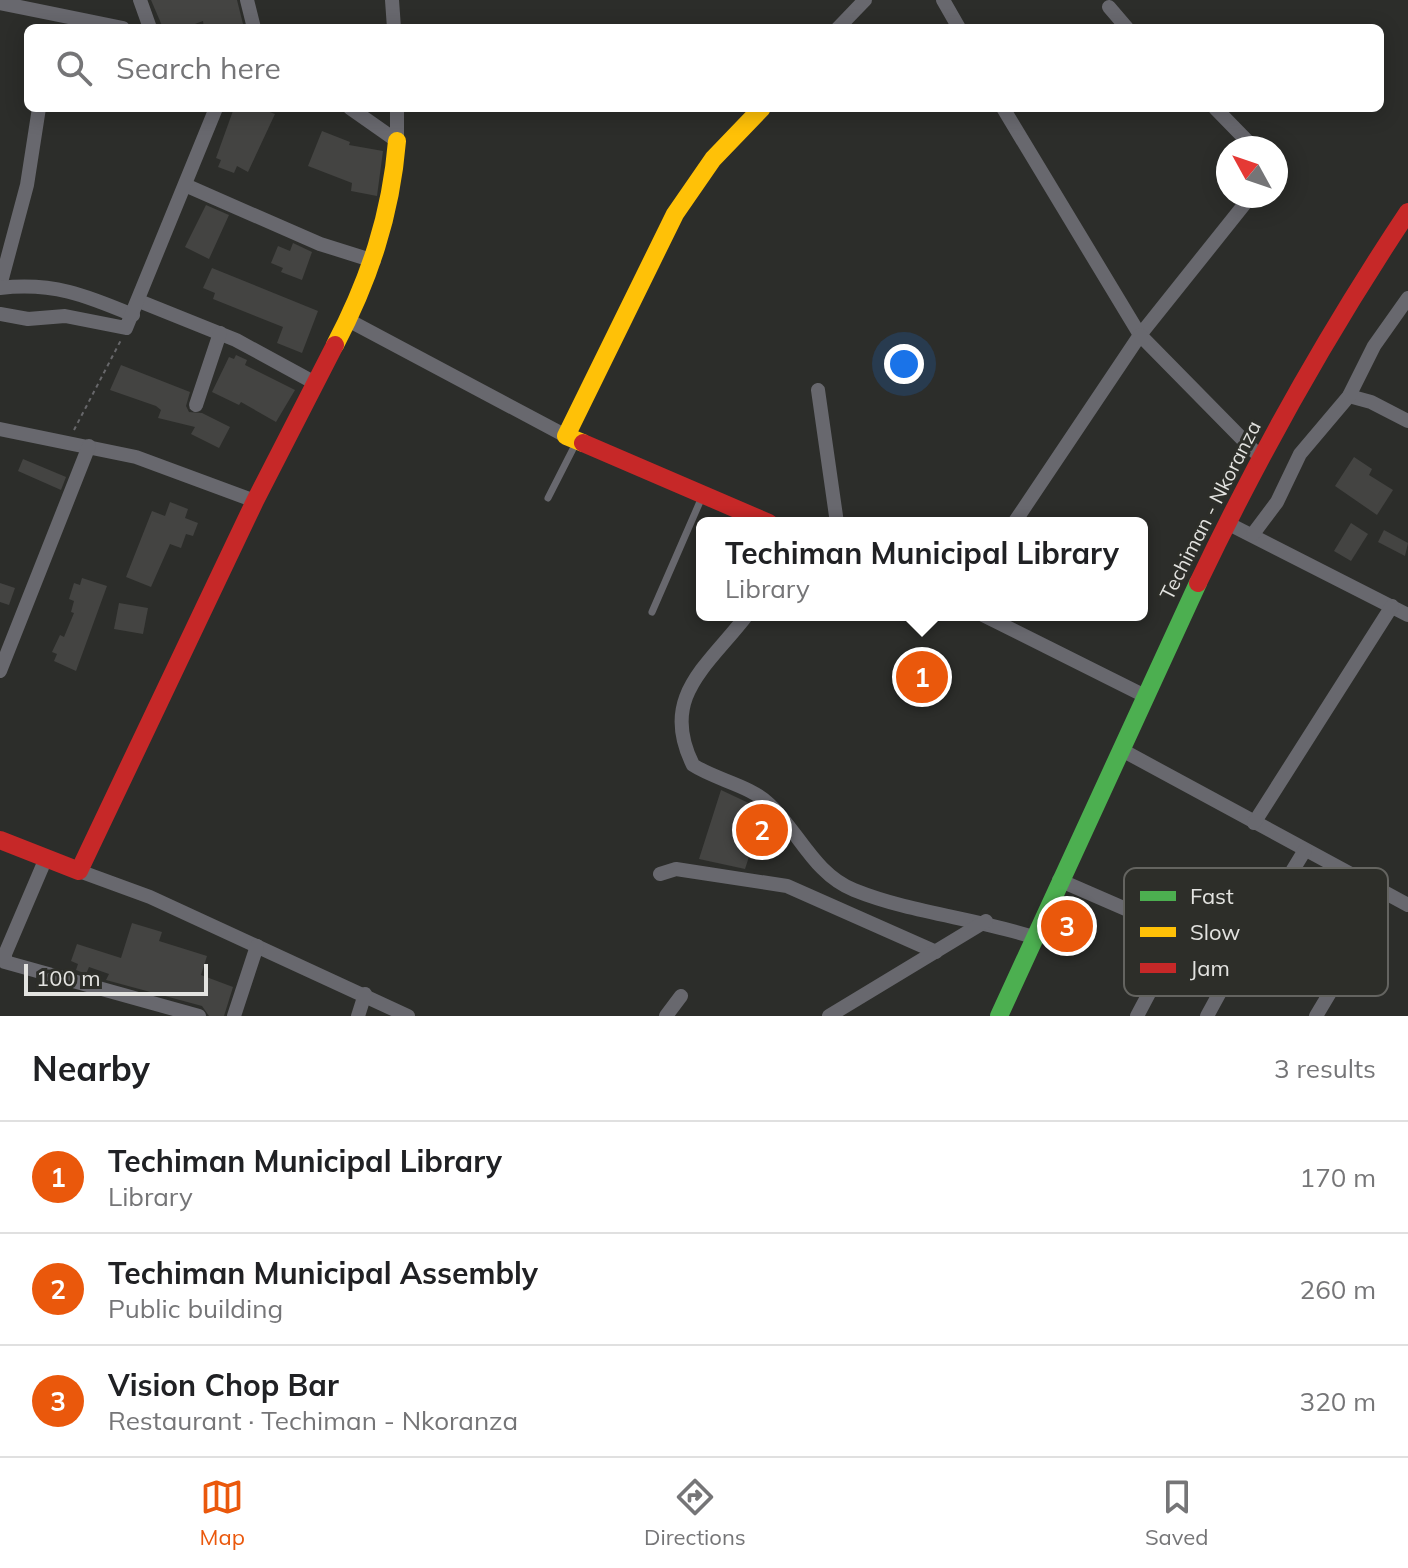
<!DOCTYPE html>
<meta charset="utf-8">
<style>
:root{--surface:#fff;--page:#f2f2f2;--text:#202124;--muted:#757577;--line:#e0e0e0;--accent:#ea580c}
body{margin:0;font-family:Mulish,sans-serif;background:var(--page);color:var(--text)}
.compass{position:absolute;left:1216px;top:136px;width:72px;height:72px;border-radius:50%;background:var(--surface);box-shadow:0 4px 20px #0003;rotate:310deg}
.scale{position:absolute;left:24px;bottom:20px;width:184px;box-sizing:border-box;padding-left:8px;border:4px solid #e3e3e0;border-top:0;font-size:22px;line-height:28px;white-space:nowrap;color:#e3e3e0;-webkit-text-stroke:6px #2d2e29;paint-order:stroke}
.you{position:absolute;left:904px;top:364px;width:28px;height:28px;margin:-20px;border:6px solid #fff;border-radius:50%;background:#1a73e8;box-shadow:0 0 0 12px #1a73e833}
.badge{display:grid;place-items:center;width:52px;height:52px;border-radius:50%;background:var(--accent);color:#fff;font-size:26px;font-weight:700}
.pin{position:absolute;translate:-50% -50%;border:4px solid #fff;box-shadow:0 2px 8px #0006}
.popup{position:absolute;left:696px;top:517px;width:452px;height:104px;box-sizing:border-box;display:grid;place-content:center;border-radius:12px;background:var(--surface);filter:drop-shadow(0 2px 6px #0005);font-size:26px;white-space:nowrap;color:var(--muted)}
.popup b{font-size:30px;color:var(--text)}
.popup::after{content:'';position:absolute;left:50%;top:100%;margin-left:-16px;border:16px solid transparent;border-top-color:var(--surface)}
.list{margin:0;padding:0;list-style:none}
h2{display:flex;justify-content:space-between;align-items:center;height:104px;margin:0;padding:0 32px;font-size:34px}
h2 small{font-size:26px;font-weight:400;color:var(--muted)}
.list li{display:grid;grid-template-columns:52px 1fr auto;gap:24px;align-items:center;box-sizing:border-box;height:112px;padding:0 32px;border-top:2px solid var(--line)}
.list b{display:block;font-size:30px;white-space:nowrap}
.list p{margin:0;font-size:26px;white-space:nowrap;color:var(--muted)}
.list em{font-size:26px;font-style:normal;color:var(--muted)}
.icon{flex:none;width:44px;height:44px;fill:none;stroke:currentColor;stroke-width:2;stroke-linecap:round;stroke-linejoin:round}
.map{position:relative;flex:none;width:1408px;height:1016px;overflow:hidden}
.search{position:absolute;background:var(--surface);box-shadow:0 4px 20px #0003;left:24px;right:24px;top:24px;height:88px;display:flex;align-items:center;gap:20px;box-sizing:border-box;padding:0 28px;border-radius:12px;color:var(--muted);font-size:30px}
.sheet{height:440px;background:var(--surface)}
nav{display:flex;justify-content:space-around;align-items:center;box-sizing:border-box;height:112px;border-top:2px solid var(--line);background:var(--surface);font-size:22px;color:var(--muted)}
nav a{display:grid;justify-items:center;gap:4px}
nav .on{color:var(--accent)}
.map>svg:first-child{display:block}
</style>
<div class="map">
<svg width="1408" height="1016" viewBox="0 0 1408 1016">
<rect width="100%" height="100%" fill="#2c2d2a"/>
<!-- building -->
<g fill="#444442">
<polygon points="151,0 237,0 244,28 204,28 203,21 184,28 163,28"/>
<polygon points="234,108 259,108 275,114 248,172 237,166 234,173 218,167 221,160 216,158"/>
<polygon points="322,131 350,142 349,145 383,151 377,196 351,191 352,183 308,166"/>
<polygon points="206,205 229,215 209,259 185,247"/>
<polygon points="293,243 312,252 302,280 281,272 283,268 271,263 278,246 290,251"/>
<polygon points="212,268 318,311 302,353 277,343 283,327 213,299 215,293 203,288"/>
<polygon points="236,355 247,360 245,365 295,390 276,422 241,402 239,405 212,392 229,357 234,359"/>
<polygon points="121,365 190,392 186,406 189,412 202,413 230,427 219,448 191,434 195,427 158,418 161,410 156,406 110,390"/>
<polygon points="1354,457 1372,469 1369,475 1393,490 1377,515 1335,486"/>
<polygon points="23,459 66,477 61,490 18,471"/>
<polygon points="170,502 188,509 185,518 198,523 193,536 186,534 181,548 170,544 151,587 126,577 152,511 165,516"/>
<polygon points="1351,523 1368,534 1351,561 1334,551"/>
<polygon points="1384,530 1408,543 1405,556 1378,542"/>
<polygon points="82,578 107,586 76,671 54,661 57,654 52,652 60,635 64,637 74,613 71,612 74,601 69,599 74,583 80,585"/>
<polygon points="0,583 15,588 9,605 0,602"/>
<polygon points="119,603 148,608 143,634 114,629"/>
<polygon points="721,790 755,806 763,812 761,819 770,822 765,838 756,835 745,869 699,859"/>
<polygon points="132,923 162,932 159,941 207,956 201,975 233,987 224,1016 209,1016 202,1006 106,980 109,974 89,967 86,974 76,970 78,964 71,961 77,944 121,958"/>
</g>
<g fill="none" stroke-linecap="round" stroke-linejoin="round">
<!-- path -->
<polyline stroke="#67676a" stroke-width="2" stroke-dasharray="4 4" stroke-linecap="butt" points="74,430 121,340"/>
<!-- lane -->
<g stroke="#68686e" stroke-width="7">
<polyline points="548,498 576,443"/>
<polyline points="652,612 702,497"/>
</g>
<!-- street -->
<g stroke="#68686e" stroke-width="14">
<polyline points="140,0 150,28"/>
<polyline points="247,0 254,28"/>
<polyline points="392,0 394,28"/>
<polyline points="943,0 959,28"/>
<polyline points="0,3 123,28"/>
<polyline points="1109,7 1127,28"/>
<polyline points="838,28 865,0"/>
<polyline points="350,108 397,141 397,108"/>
<polyline points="1003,108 1140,335 1251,196"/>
<polyline points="1215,108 1254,148"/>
<polyline points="185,185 320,244 374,261"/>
<polyline points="0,286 27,185 39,108"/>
<path d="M0,288c53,-6 85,7 133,27"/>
<polyline points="139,301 236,340 315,383"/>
<polyline points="0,314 28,319 65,316 126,328 216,108"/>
<polyline points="348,320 566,436"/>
<polyline points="818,390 837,523"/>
<polyline points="1349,396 1371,402 1408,421"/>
<polyline points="196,405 220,333"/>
<polyline points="0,429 136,457 255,501"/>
<polyline points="1014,523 1140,335 1259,456"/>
<polyline points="1227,523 1408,615"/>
<polyline points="1253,534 1277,502 1300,454 1349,396 1374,346 1408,298"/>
<path d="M747,615c-40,52 -88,82 -54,150 23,15 56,20 76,39 30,28 45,70 85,86 57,23 121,28 179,47"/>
<polyline points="983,615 1143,695"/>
<polyline points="0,671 89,446"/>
<polyline points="1120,749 1408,905"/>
<polyline points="1254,823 1392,606"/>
<polyline points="46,858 5,954 5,962 199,1016"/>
<polyline points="79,871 150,897 408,1016"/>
<polyline points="660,874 676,869 787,886 936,952"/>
<polyline points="1059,880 1181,933"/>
<polyline points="234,1016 257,946"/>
<polyline points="358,1016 365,994"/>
<polyline points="666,1016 681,996"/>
<polyline points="829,1016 986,921"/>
<polyline points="1137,1016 1181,933 1236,963 1305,850"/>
<polyline points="1207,1016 1236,963"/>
<polyline points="1316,1016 1331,991 1351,932 1378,889"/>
</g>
<!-- fast -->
<polyline stroke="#4caf50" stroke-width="18" points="999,1016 1198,583"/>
<!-- slow -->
<g stroke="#ffc107" stroke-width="18">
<path d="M335,345c34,-65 56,-130 62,-204"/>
<polyline points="583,443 566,436 675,214 713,159 762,108"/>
</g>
<!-- jam -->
<g stroke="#c62828" stroke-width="18">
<polyline points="583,443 769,523"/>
<path d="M1198,583c62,-130 130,-251 210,-371"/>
<polyline points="0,840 79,871 255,501 335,345"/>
</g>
</g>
<g text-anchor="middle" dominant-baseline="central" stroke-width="6" stroke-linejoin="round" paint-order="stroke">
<!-- street labels -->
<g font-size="20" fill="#e3e3e0" stroke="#2d2e29">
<text transform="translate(1210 510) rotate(-63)">Techiman - Nkoranza</text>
</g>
</g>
<!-- legend -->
<rect x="1124" y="868" width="264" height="128" rx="12" fill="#2d2e29" stroke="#646460" stroke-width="2"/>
<rect x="1140" y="891" width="36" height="10" fill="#4caf50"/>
<rect x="1140" y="927" width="36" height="10" fill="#ffc107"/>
<rect x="1140" y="963" width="36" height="10" fill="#c62828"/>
<g font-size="22" fill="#e3e3e0">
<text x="1190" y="904">Fast</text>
<text x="1190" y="940">Slow</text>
<text x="1190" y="976">Jam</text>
</g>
</svg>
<svg class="compass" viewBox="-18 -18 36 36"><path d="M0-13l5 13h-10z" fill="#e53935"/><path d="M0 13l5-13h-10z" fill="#757577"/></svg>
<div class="scale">100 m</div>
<div class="you"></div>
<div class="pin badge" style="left:922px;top:677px">1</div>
<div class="popup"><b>Techiman Municipal Library</b>Library</div>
<div class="pin badge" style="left:762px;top:830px">2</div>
<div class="pin badge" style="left:1067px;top:926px">3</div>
<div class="search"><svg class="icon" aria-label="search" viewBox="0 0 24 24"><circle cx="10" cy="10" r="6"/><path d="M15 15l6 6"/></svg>Search here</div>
</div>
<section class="sheet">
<h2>Nearby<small>3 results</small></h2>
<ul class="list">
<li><span class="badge">1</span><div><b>Techiman Municipal Library</b><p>Library</p></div><em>170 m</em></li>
<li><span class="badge">2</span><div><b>Techiman Municipal Assembly</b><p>Public building</p></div><em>260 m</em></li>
<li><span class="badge">3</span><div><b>Vision Chop Bar</b><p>Restaurant · Techiman - Nkoranza</p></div><em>320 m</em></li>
</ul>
</section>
<nav>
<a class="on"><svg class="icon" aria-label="map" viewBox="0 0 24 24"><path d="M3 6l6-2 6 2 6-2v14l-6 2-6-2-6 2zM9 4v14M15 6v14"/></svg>Map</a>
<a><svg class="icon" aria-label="directions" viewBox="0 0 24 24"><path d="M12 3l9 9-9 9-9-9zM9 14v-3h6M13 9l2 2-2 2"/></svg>Directions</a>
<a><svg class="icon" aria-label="saved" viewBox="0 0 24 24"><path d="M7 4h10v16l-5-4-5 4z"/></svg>Saved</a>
</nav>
